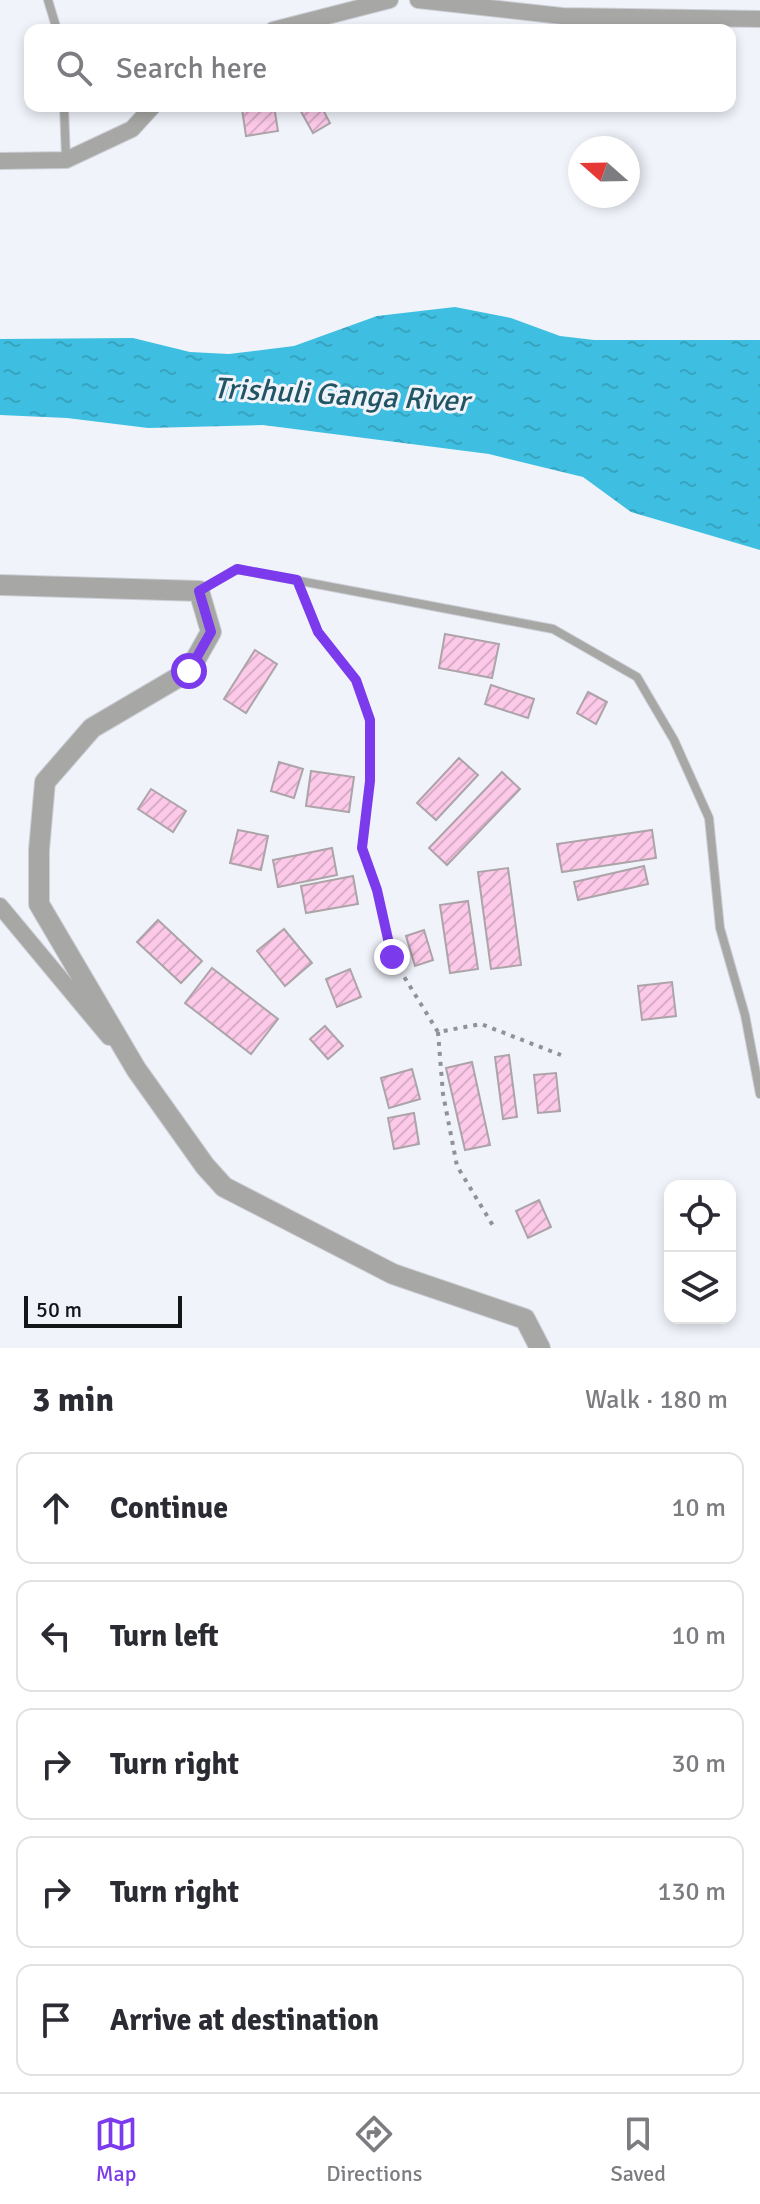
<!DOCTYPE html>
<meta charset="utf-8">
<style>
:root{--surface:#fff;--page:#f2f2f3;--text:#2b2b33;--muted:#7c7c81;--line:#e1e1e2;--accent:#7c3aed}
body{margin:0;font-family:Signika,sans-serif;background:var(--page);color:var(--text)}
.controls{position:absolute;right:24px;bottom:24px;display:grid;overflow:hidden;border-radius:16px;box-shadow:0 4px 12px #0003}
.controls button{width:72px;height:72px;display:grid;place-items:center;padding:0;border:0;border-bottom:2px solid var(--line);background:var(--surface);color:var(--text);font:40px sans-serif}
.compass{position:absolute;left:568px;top:136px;width:72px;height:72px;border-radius:50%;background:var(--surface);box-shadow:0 4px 12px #0003;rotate:290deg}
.scale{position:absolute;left:24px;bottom:20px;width:158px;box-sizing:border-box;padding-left:8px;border:4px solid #141518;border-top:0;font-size:22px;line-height:28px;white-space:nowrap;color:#141518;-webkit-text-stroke:6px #f0f3fa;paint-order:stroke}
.stop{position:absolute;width:24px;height:24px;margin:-18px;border:6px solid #7c3aed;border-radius:50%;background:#fff}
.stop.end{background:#7c3aed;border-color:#fff;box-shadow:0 2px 8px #0008}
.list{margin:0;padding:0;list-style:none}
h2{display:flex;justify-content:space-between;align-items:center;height:104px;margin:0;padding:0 32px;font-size:34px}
h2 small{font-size:26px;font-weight:400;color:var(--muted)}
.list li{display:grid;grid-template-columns:52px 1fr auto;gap:24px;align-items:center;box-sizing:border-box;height:112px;margin:0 16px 16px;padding:0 16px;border:2px solid var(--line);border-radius:16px}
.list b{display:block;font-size:30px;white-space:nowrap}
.list em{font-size:26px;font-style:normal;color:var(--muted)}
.icon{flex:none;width:44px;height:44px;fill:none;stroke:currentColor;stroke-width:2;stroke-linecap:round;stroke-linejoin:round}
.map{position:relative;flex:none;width:760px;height:1348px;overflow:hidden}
.search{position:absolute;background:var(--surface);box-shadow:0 4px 12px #0003;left:24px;right:24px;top:24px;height:88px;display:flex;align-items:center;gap:20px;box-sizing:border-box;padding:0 28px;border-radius:16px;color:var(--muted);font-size:30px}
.sheet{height:744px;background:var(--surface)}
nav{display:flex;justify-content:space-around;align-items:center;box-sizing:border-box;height:112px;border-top:2px solid var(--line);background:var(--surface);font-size:22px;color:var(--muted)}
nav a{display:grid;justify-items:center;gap:4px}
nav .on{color:var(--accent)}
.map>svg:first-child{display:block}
</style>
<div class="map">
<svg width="760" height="1348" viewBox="0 0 760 1348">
<defs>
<pattern id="water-ripples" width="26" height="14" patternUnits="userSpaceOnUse" patternTransform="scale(2)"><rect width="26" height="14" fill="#3ebfe1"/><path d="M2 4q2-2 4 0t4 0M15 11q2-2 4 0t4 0" fill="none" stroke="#36a3c0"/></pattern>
<pattern id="building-hatch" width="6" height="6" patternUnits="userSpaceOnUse" patternTransform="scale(2)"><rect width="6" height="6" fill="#fdc9e9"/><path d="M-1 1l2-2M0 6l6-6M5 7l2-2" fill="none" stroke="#d8acc7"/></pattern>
</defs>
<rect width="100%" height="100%" fill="#f0f3fa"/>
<!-- water -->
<polygon fill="url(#water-ripples)" points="455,307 511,318 560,336 594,340 760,340 760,550 631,512 583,477 489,454 263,425 148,428 67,418 0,415 0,339 133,338 190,352 229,354 294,346 377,316"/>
<!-- building -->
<g fill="url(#building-hatch)" stroke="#aca4a8" stroke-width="2">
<polygon points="274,106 278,131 246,136 242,109"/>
<polygon points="298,106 321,106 330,123 313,133"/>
<polygon points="445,634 499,644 492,678 439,668"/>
<polygon points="255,650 277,664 246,713 224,699"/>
<polygon points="491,685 534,699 528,718 485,704"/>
<polygon points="588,692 607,702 596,724 577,713"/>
<polygon points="459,758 478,775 436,820 417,803"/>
<polygon points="279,762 303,769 294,798 271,791"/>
<polygon points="311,771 354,777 349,812 306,806"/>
<polygon points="502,772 520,789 447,865 429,848"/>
<polygon points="151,789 186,811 173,832 138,809"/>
<polygon points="238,830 268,836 261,870 230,863"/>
<polygon points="652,830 656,858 562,872 557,844"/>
<polygon points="332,848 337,875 278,887 273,860"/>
<polygon points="644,866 648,884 578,900 574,882"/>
<polygon points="508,868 521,965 491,969 478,872"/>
<polygon points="353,876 358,904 306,913 301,886"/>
<polygon points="468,901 478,969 450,973 440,905"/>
<polygon points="158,920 202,961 181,983 137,942"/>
<polygon points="284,929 312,963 285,986 257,951"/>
<polygon points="424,930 433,960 415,966 406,936"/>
<polygon points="212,968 278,1019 251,1054 185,1003"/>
<polygon points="350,969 361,997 337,1007 326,979"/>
<polygon points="672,982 676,1016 642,1020 638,986"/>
<polygon points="325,1026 343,1046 328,1059 310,1039"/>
<polygon points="509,1055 517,1117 503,1119 495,1057"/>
<polygon points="472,1062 490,1145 465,1150 446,1068"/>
<polygon points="412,1069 420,1099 389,1108 381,1078"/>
<polygon points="556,1073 560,1111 538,1113 534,1075"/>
<polygon points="414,1113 419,1144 394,1149 388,1118"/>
<polygon points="539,1200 551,1227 528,1238 516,1211"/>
</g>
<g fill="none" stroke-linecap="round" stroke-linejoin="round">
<defs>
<g id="service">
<polyline points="48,0 57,30"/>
<polyline points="64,106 66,159"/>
<polyline points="200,590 237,569 553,629 637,677 674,740 709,818 720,928 745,1015 760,1094"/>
</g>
<g id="minor">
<polyline points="418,0 562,16 760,19"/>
<polyline points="273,30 390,0"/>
<polyline points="0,161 66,160 132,129 153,106"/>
<polyline points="0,906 109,1037"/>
</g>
<polyline id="tertiary" points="0,585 199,591 211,632 189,671 92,728 45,782 39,850 39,904 136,1069 205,1166 224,1187 393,1274 525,1319 540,1348"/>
</defs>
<!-- service casing -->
<use href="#service" stroke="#cdcfd6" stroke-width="10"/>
<!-- minor casing -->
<use href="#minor" stroke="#cdcfd6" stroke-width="18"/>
<!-- tertiary casing -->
<use href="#tertiary" stroke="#cdcfd6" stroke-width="22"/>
<!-- path -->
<g stroke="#8f9297" stroke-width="4" stroke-dasharray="4 6" stroke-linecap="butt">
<polyline points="303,594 318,632 356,680 370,720 370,781 362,848 377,890 392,957 438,1032 481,1024 561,1055"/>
<polyline points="438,1032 443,1094 457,1166 495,1229"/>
</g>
<!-- service -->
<use href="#service" stroke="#a7a8a5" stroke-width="8"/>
<!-- minor -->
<use href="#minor" stroke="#a7a8a5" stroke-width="16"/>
<!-- tertiary -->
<use href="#tertiary" stroke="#a7a8a5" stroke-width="20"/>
</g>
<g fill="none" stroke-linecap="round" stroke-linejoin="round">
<!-- route -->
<polyline stroke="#7c3aed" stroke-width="10" points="189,671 211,632 199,591 237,569 297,580 318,632 356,680 370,720 370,781 362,848 377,890 392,957"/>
</g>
<g text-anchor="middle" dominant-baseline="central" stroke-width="6" stroke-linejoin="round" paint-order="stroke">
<!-- water labels -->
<g font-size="30" font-style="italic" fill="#215563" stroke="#f0f3fa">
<text transform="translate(341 395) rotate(3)">Trishuli Ganga River</text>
</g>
</g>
</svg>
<div class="controls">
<button><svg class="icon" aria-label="locate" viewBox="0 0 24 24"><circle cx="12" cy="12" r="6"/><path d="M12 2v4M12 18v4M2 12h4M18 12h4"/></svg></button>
<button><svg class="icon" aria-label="layers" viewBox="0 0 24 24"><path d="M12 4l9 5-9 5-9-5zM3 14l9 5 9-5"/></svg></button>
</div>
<svg class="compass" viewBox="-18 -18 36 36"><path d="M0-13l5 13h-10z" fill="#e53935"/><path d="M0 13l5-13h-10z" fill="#7c7c81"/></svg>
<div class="scale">50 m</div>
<div class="stop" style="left:189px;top:671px"></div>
<div class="stop end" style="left:392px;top:957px"></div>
<div class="search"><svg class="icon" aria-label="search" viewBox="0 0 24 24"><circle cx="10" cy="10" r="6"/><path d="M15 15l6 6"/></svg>Search here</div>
</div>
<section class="sheet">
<h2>3 min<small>Walk · 180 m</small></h2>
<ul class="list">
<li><svg class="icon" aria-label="ahead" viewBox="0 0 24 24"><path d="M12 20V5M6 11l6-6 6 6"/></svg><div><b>Continue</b></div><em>10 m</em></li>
<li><svg class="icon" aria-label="left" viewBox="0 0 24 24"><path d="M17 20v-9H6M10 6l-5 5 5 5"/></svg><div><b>Turn left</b></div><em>10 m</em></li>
<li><svg class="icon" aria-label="right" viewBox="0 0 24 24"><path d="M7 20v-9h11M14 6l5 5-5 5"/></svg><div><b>Turn right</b></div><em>30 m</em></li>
<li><svg class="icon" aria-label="right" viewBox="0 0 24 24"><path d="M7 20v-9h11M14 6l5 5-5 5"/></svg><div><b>Turn right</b></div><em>130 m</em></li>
<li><svg class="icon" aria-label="arrive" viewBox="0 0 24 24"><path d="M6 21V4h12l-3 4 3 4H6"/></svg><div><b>Arrive at destination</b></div></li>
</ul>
</section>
<nav>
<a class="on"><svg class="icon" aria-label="map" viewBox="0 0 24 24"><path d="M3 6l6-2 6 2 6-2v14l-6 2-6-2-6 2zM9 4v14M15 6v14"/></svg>Map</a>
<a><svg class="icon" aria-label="directions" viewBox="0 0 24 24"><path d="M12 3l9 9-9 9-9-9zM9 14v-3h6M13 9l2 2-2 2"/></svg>Directions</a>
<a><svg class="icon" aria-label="saved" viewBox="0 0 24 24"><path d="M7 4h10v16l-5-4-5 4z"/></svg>Saved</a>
</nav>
